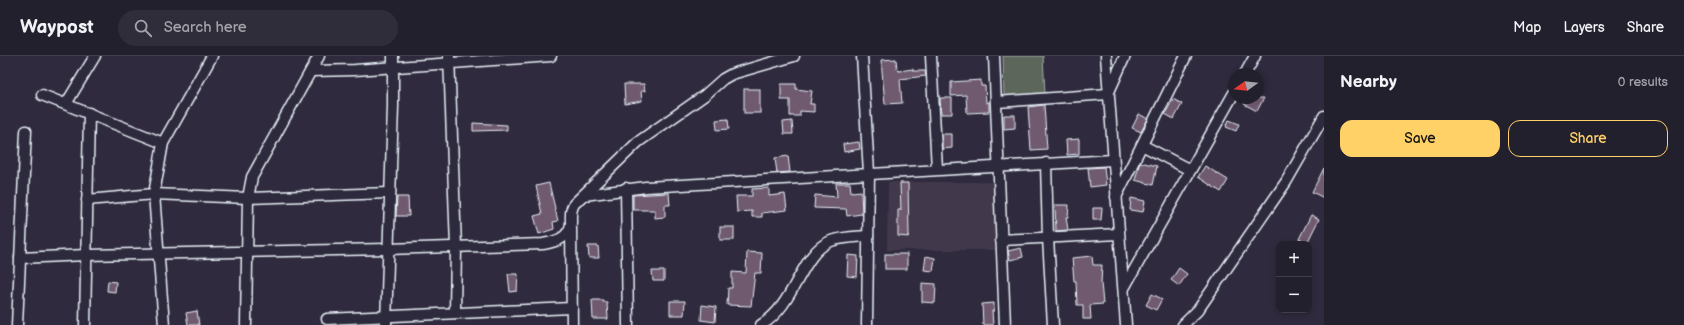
<!DOCTYPE html>
<meta charset="utf-8">
<style>
:root{--surface:#23202e;--page:#2f2d3a;--text:#f1f3f6;--muted:#a3a3aa;--line:#403e4a;--accent:#ffd166}
body{margin:0;font-family:"Balsamiq Sans",sans-serif;background:var(--page);color:var(--text)}
.controls{position:absolute;right:12px;bottom:12px;display:grid;overflow:hidden;border-radius:8px;box-shadow:0 2px 6px #0003}
.controls button{width:36px;height:36px;display:grid;place-items:center;padding:0;border:0;border-bottom:1px solid var(--line);background:var(--surface);color:var(--text);font:20px sans-serif}
.compass{position:absolute;left:1228px;top:12px;width:36px;height:36px;border-radius:50%;background:var(--surface);box-shadow:0 2px 6px #0003;rotate:255deg}
.list{margin:0;padding:0;list-style:none}
h2{display:flex;justify-content:space-between;align-items:center;height:52px;margin:0;padding:0 16px;font-size:17px}
h2 small{font-size:13px;font-weight:400;color:var(--muted)}
.actions{display:flex;gap:8px;padding:12px 16px}
.actions a{flex:1;padding:9px 0;border:1px solid var(--accent);border-radius:12px;text-align:center;font-size:14px;color:var(--accent)}
.actions .main{background:var(--accent);color:#111}
.icon{flex:none;width:22px;height:22px;fill:none;stroke:currentColor;stroke-width:2;stroke-linecap:round;stroke-linejoin:round}
.map{position:relative;flex:none;width:1324px;height:269px;overflow:hidden}
header{display:flex;align-items:center;gap:24px;box-sizing:border-box;height:56px;padding:0 20px;background:var(--surface);border-bottom:1px solid var(--line)}
header strong{font-size:19px}
nav{display:flex;gap:22px;margin-inline-start:auto;font-size:14px}
.search{width:280px;height:36px;background:var(--page);display:flex;align-items:center;gap:10px;box-sizing:border-box;padding:0 14px;border-radius:22px;color:var(--muted);font-size:15px}
main{display:flex}
aside{flex:1;background:var(--surface)}
.map>svg:first-child{display:block}
</style>
<header>
<strong>Waypost</strong>
<div class="search"><svg class="icon" aria-label="search" viewBox="0 0 24 24"><circle cx="10" cy="10" r="6"/><path d="M15 15l6 6"/></svg>Search here</div>
<nav><a>Map</a><a>Layers</a><a>Share</a></nav>
</header>
<main>
<div class="map">
<svg width="1324" height="269" viewBox="0 0 1324 269">
<rect width="100%" height="100%" fill="#2f2a3d"/>
<filter id="ink" filterUnits="userSpaceOnUse"><feTurbulence type="fractalNoise" baseFrequency=".025" numOctaves="2"/><feDisplacementMap in="SourceGraphic" scale="8" xChannelSelector="R" yChannelSelector="G"/><feConvolveMatrix kernelMatrix="1 2 1 2 8 2 1 2 1" color-interpolation-filters="sRGB"/></filter>
<g filter="url(#ink)">
<!-- built -->
<polygon fill="#42384c" points="888,126 996,126 996,194 887,194"/>
<!-- green -->
<polygon fill="#5d665a" stroke="#a2aca9" points="1003,0 1043,0 1045,38 1004,42"/>
<!-- building -->
<g fill="#705a70" stroke="#e8f1f8">
<polygon points="896,3 897,13 899,15 913,13 913,15 925,15 926,20 900,23 902,47 885,48 881,4"/>
<polygon points="981,24 981,30 985,30 986,47 989,46 989,56 967,57 966,39 951,40 951,26"/>
<polygon points="624,28 644,28 645,35 641,35 642,45 625,48"/>
<polygon points="781,28 796,28 796,33 812,35 810,48 814,48 814,56 800,55 800,60 790,60 790,44 781,44"/>
<rect x="744" y="33" width="16" height="24"/>
<polygon points="940,42 952,42 952,58 941,58"/>
<polygon points="1247,42 1264,42 1257,55 1244,48"/>
<polygon points="1173,43 1182,48 1174,63 1165,58"/>
<polygon points="1044,49 1047,93 1031,94 1028,51"/>
<polygon points="1139,58 1148,63 1141,76 1132,72"/>
<polygon points="1004,59 1015,59 1015,72 1004,73"/>
<polygon points="728,63 729,73 717,74 716,64"/>
<polygon points="1229,64 1239,68 1236,75 1226,71"/>
<polygon points="792,65 793,78 784,78 783,66"/>
<polygon points="473,67 507,69 507,74 473,75"/>
<polygon points="942,78 952,78 952,92 942,93"/>
<polygon points="1079,83 1079,98 1067,99 1066,84"/>
<polygon points="859,86 860,93 844,96 843,88"/>
<polygon points="788,100 790,116 777,117 775,102"/>
<polygon points="1140,106 1157,110 1153,129 1135,124"/>
<polygon points="1205,110 1228,124 1221,136 1198,121"/>
<polygon points="1104,111 1106,129 1090,131 1088,112"/>
<polygon points="1324,112 1324,142 1312,136"/>
<polygon points="549,127 558,165 553,166 554,173 539,178 534,160 542,158 536,130"/>
<polygon points="836,127 850,127 851,136 861,135 862,158 847,160 846,153 814,152 815,139 837,141"/>
<polygon points="900,127 908,127 909,181 898,180 898,154 901,154"/>
<polygon points="769,132 769,140 785,138 787,154 762,157 762,161 752,161 752,155 737,156 736,140 752,140 752,133"/>
<polygon points="669,137 670,149 665,149 665,161 655,162 655,154 633,154 633,139"/>
<polygon points="397,141 408,141 409,160 396,160"/>
<polygon points="1131,142 1145,145 1143,156 1130,154"/>
<polygon points="1055,149 1069,149 1068,161 1066,161 1068,174 1056,175"/>
<polygon points="1093,152 1102,152 1101,164 1093,164"/>
<polygon points="1311,159 1319,163 1307,187 1299,183"/>
<rect x="720" y="171" width="14" height="13"/>
<polygon points="588,190 598,190 599,202 589,202"/>
<polygon points="1021,192 1023,201 1010,204 1008,195"/>
<polygon points="747,196 762,197 761,217 755,217 751,250 727,249 728,232 732,232 732,216 746,217"/>
<rect x="885" y="198" width="22" height="15"/>
<polygon points="848,199 858,200 857,221 847,220"/>
<polygon points="926,200 935,202 933,215 924,214"/>
<polygon points="1092,200 1093,209 1102,209 1101,227 1103,248 1090,249 1091,263 1083,263 1083,249 1077,249 1076,225 1074,225 1072,202"/>
<polygon points="1179,212 1187,218 1179,230 1171,224"/>
<polygon points="652,215 664,215 664,225 653,225"/>
<polygon points="508,218 518,218 517,235 510,236"/>
<polygon points="108,225 116,226 115,236 107,235"/>
<polygon points="922,227 936,228 935,247 922,246"/>
<polygon points="1152,238 1162,243 1156,254 1146,249"/>
<polygon points="592,244 603,244 603,246 607,246 608,263 593,263"/>
<polygon points="670,245 685,245 684,259 670,259"/>
<polygon points="994,247 994,255 992,255 993,269 983,269 982,248"/>
<polygon points="702,249 716,251 715,266 701,264"/>
<polygon points="197,255 199,269 188,269 186,257"/>
</g>
<g fill="none" stroke-linecap="round" stroke-linejoin="round">
<defs>
<g id="minor">
<polyline points="449,0 456,191 455,257"/>
<polyline points="862,0 869,117 867,269"/>
<polyline points="931,0 937,113"/>
<polyline points="994,0 1005,269"/>
<polyline points="1106,0 1126,269"/>
<polyline points="311,15 355,14 551,0"/>
<polyline points="1245,18 1255,0"/>
<polyline points="42,39 163,87"/>
<polyline points="997,46 1108,38 1125,0"/>
<polyline points="66,48 95,0"/>
<polyline points="1142,89 1190,114"/>
<polyline points="1046,107 1048,182 1053,269"/>
<polyline points="626,132 628,269"/>
<polyline points="584,139 646,131 1113,104"/>
<polyline points="1116,141 1186,0"/>
<polyline points="87,144 154,138 248,142 389,137"/>
<polyline points="571,171 572,269"/>
<polyline points="1001,184 1118,178"/>
<path d="M20,202l66,-3 301,-6 156,-5c12,-2 27,-6 28,-21 0,-8 -1,-12 3,-19l64,-62 67,-47 18,-16 9,-5 62,-18"/>
<polyline points="1124,232 1234,37"/>
<polyline points="327,263 572,252"/>
<polyline points="17,269 26,75"/>
<polyline points="85,269 89,57"/>
<polyline points="164,269 154,138 163,87 212,0"/>
<polyline points="246,269 248,142 252,121 319,0"/>
<polyline points="386,269 393,50 393,0"/>
<path d="M761,269c35,-20 39,-72 70,-84 11,-4 25,-4 37,-5"/>
<polyline points="1183,269 1198,254 1286,126 1324,60"/>
</g>
</defs>
<!-- minor casing -->
<use href="#minor" stroke="#e8f1f8" stroke-width="13"/>
<!-- minor -->
<use href="#minor" stroke="#2f2a3d" stroke-width="10"/>
</g>
</g>
</svg>
<div class="controls">
<button>+</button>
<button>−</button>
</div>
<svg class="compass" viewBox="-18 -18 36 36"><path d="M0-13l5 13h-10z" fill="#e53935"/><path d="M0 13l5-13h-10z" fill="#a3a3aa"/></svg>
</div>
<aside>
<h2>Nearby<small>0 results</small></h2>
<ul class="list">
</ul>
<div class="actions"><a class="main">Save</a><a>Share</a></div>
</aside>
</main>
